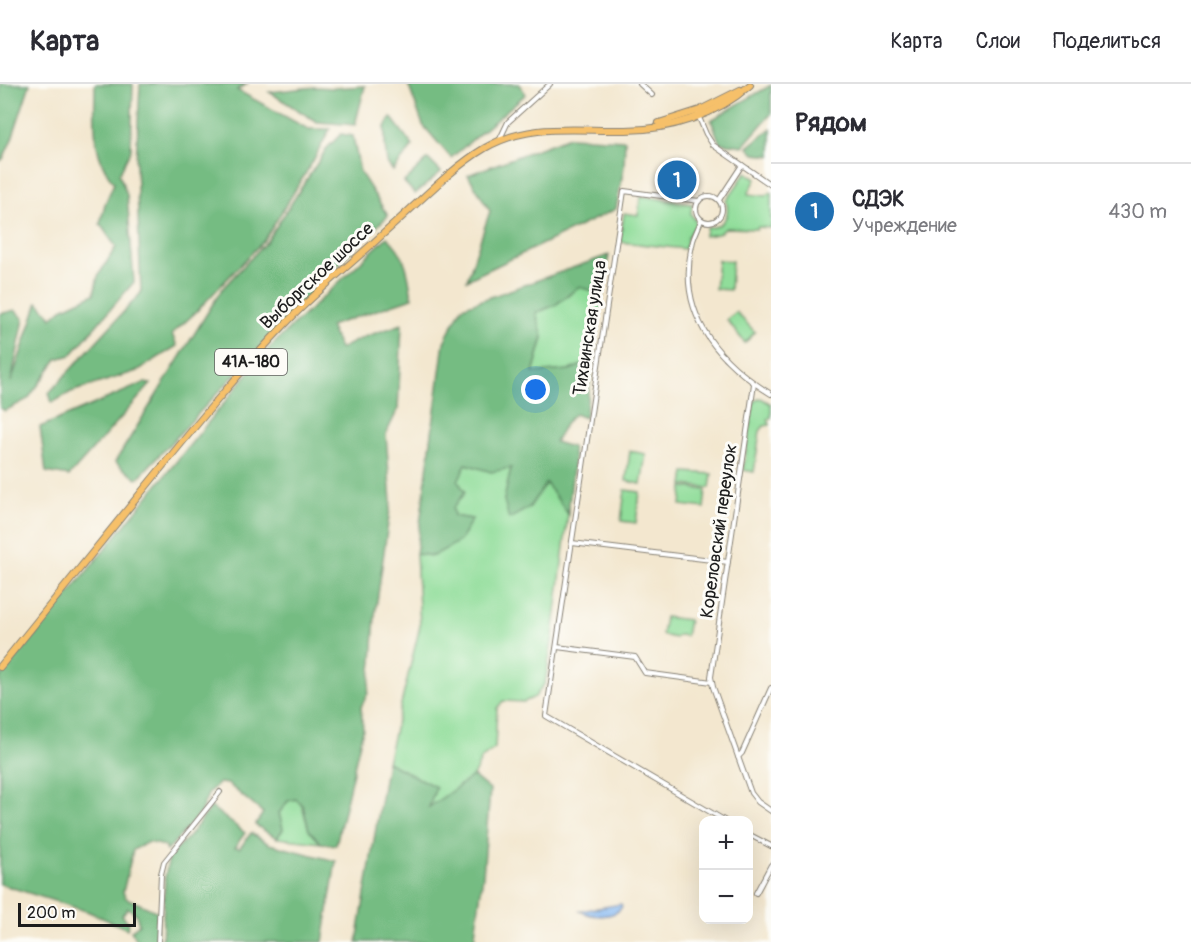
<!DOCTYPE html>
<html lang="ru">
<meta charset="utf-8">
<style>
:root{--surface:#fff;--page:#f2f2f3;--text:#2b2b33;--muted:#7c7c81;--line:#e1e1e2;--accent:#1f6fb2}
body{margin:0;font-family:Pangolin,sans-serif;background:var(--page);color:var(--text)}
.controls{position:absolute;right:18px;bottom:18px;display:grid;overflow:hidden;border-radius:12px;box-shadow:0 6px 24px #0002}
.controls button{width:54px;height:54px;display:grid;place-items:center;padding:0;border:0;border-bottom:2px solid var(--line);background:var(--surface);color:var(--text);font:30px sans-serif}
.scale{position:absolute;left:18px;bottom:15px;width:118px;box-sizing:border-box;padding-left:6px;border:3px solid #1c1c1c;border-top:0;font-size:16px;line-height:21px;white-space:nowrap;color:#1c1c1c;-webkit-text-stroke:4px #fdfcf7;paint-order:stroke}
.you{position:absolute;left:536px;top:306px;width:21px;height:21px;margin:-15px;border:4px solid #fff;border-radius:50%;background:#1a73e8;box-shadow:0 0 0 9px #1a73e833}
.badge{display:grid;place-items:center;width:39px;height:39px;border-radius:50%;background:var(--accent);color:#fff;font-size:20px;font-weight:700}
.pin{position:absolute;translate:-50% -50%;border:3px solid #fff;box-shadow:0 2px 6px #0006}
.list{margin:0;padding:0;list-style:none}
h2{display:flex;justify-content:space-between;align-items:center;height:78px;margin:0;padding:0 24px;font-size:26px}
h2 small{font-size:20px;font-weight:400;color:var(--muted)}
.list li{display:grid;grid-template-columns:39px 1fr auto;gap:18px;align-items:center;box-sizing:border-box;height:96px;padding:0 24px;border-top:2px solid var(--line)}
.list b{display:block;font-size:22px;white-space:nowrap}
.list p{margin:0;font-size:20px;white-space:nowrap;color:var(--muted)}
.list em{font-size:20px;font-style:normal;color:var(--muted)}
.map{position:relative;flex:none;width:771px;height:858px;overflow:hidden}
header{display:flex;align-items:center;gap:36px;box-sizing:border-box;height:84px;padding:0 30px;background:var(--surface);border-bottom:2px solid var(--line)}
header strong{font-size:28px}
nav{display:flex;gap:33px;margin-inline-start:auto;font-size:21px}
main{display:flex}
aside{flex:1;background:var(--surface)}
.map>svg:first-child{display:block}
</style>
<header>
<strong>Карта</strong>
<nav><a>Карта</a><a>Слои</a><a>Поделиться</a></nav>
</header>
<main>
<div class="map">
<svg width="771" height="858" viewBox="0 0 771 858">
<rect width="100%" height="100%" fill="#fdfcf7"/>
<filter id="ink" filterUnits="userSpaceOnUse"><feTurbulence type="fractalNoise" baseFrequency=".0167" numOctaves="2"/><feDisplacementMap in="SourceGraphic" scale="12" xChannelSelector="R" yChannelSelector="G"/><feConvolveMatrix kernelMatrix="1 2 1 2 8 2 1 2 1" color-interpolation-filters="sRGB"/></filter>
<filter id="wash" filterUnits="userSpaceOnUse"><feTurbulence type="fractalNoise" baseFrequency=".008" numOctaves="4" result="noise"/><feDisplacementMap in="SourceGraphic" scale="24" xChannelSelector="R" yChannelSelector="G"/><feGaussianBlur stdDeviation="1.35" result="paint"/><feColorMatrix in="noise" values="0 0 0 0 0 0 0 0 0 0 0 0 0 0 0 0 0 1.4 0 .05"/><feComposite in="paint" operator="in"/></filter>
<g filter="url(#wash)">
<rect width="100%" height="100%" fill="#f3e7cf"/>
<!-- green -->
<g fill="#90dd9a" stroke="#567c5b" stroke-width="1.5">
<path d="M746,88l10,7 -8,15 18,2 5,-4v36l-13,-1 -1,2 -31,-1 -8,6 -14,2 3,-8c16,-1 24,-12 19,-27z"/>
<polygon points="641,112 692,120 691,130 697,139 688,153 685,165 620,158 624,129 638,131"/>
<polygon points="718,176 732,177 730,206 715,205"/>
<polygon points="580,203 603,210 593,277 569,286 533,289 543,254 536,229 555,221"/>
<polygon points="736,228 755,248 745,259 727,236"/>
<polygon points="761,314 771,320 771,334 768,335 770,341 764,342 760,347 754,388 743,386 754,317"/>
<polygon points="630,367 646,370 641,400 626,397"/>
<polygon points="466,380 491,387 511,384 504,416 529,424 546,398 568,430 553,552 545,599 535,613 524,618 503,617 497,624 495,664 482,674 473,692 428,724 436,703 387,678 420,542 416,470 433,472 472,435 454,432 453,424 465,408 457,397"/>
<polygon points="685,388 712,390 710,404 683,401"/>
<polygon points="683,403 706,406 704,424 681,421"/>
<polygon points="625,406 640,408 636,439 621,437"/>
<polygon points="665,533 689,536 686,552 679,551 675,554 662,551"/>
<polygon points="296,715 302,722 309,746 321,759 277,754 283,745 279,729 288,717"/>
</g>
<!-- forest -->
<g fill="#74bc82" stroke="#486c4f" stroke-width="1.5">
<polygon points="0,0 30,0 12,55 3,75 0,77"/>
<path d="M95,0h38l-2,66 -12,24 8,21 7,87 -63,73 -14,4 -29,40 -23,12 -5,-3v-94l15,-4 9,9 -13,63 27,-80 14,16 10,-9 32,-15 4,-18 18,-29 -16,-23 5,-20 9,-21c-24,-29 -19,-64 -19,-99z"/>
<polygon points="140,0 247,0 237,6 308,45 330,45 312,79 265,155 195,229 172,250 177,262 137,287 71,308 52,319 49,309 141,209 136,79"/>
<polygon points="408,0 519,0 526,10 451,74 423,41"/>
<polygon points="771,1 771,30 743,62 720,59 711,36"/>
<polygon points="365,2 355,41 317,38 269,8 315,3 334,4"/>
<polygon points="391,33 413,62 393,87 387,79 385,62 385,43"/>
<polygon points="771,44 771,72 754,70 748,63"/>
<polygon points="341,50 353,52 360,88 388,132 353,165 137,395 115,378 222,205 267,157 327,64"/>
<polygon points="569,53 625,56 624,83 616,125 467,196 490,127 468,91"/>
<polygon points="428,75 441,88 415,110 404,98"/>
<path d="M387,153c19,16 22,38 25,61l-82,28 10,23 24,-12 38,-13 -4,85 -12,25 5,68 -16,114 -3,46 -4,31 -7,14 2,22 -27,116 -15,-2 -12,-13 -6,-24 -7,-7 -8,2 -9,12 4,16 -6,9 -22,-13 8,-12 -35,-29 -9,-1 -10,9 -9,21 -33,38 -2,-5 -17,-4 -15,8 -10,42 3,6 32,14 -2,30h-18l-7,-11 8,-7 -3,-10 -8,-6 -6,7 7,8 -2,6 -38,-17 -89,-28v-206l268,-329z"/>
<path d="M609,171l-6,39 -24,-7 -24,18 -19,8 7,24 -10,36 36,-3 24,-9 -8,57 -10,-4c-10,7 -14,18 -20,28l17,5 2,12 -6,55 -22,-31 -17,25 -20,11 -5,-19 7,-32 -20,4 -25,-8 -8,17 7,11 -12,16 1,8 18,3 -12,22 -27,15 -17,-2 28,-212 18,-35z"/>
<polygon points="144,299 151,300 69,392 46,388 40,343"/>
<polygon points="387,678 436,703 429,723 473,692 490,706 483,792 474,858 357,858"/>
<polygon points="211,723 245,749 235,763 240,764 251,749 269,760 336,777 323,858 162,858 165,793 169,773 190,751"/>
</g>
<!-- water -->
<path fill="#85b8f2" stroke="#506a87" stroke-width="1.5" d="M621,820l1,3c-9,12 -30,10 -42,4z"/>
</g>
<g filter="url(#ink)">
<g fill="none" stroke-linecap="round" stroke-linejoin="round">
<defs>
<g id="minor">
<polyline points="640,0 652,11"/>
<polyline points="698,31 706,50 713,61 771,101"/>
<polyline points="499,57 508,38 550,0"/>
<circle cx="709" cy="125" r="13"/>
<polyline points="719,116 742,81"/>
<polyline points="699,117 624,107 546,632 724,736"/>
<path d="M701,136c-2,7 -6,14 -8,21 -18,70 23,119 78,153"/>
<polyline points="754,300 711,593 713,603 751,709 758,718 771,727"/>
<polyline points="572,459 728,478"/>
<polyline points="557,563 635,573 645,589 712,598"/>
<polyline points="738,673 742,669 771,604"/>
<polyline points="748,750 771,762"/>
<polyline points="756,809 771,781"/>
<polyline points="158,858 161,790 164,778 220,708"/>
</g>
<g id="primary">
<polyline points="659,39 700,26 740,6"/>
<path d="M0,583c48,-59 96,-119 144,-178 47,-58 94,-116 146,-170 29,-30 62,-56 92,-84 31,-27 69,-67 103,-87 44,-26 92,-17 141,-18 44,0 91,-15 124,-45"/>
</g>
</defs>
<!-- minor casing -->
<use href="#minor" stroke="#888276" stroke-width="6"/>
<!-- primary casing -->
<use href="#primary" stroke="#888276" stroke-width="8"/>
<!-- minor -->
<use href="#minor" stroke="#fff" stroke-width="4"/>
<!-- primary -->
<use href="#primary" stroke="#f6c06b" stroke-width="6"/>
</g>
</g>
<g text-anchor="middle" dominant-baseline="central" stroke-width="6" stroke-linejoin="round" paint-order="stroke">
<!-- shield labels -->
<rect fill="#fdfcf7" stroke="#605f5e" stroke-width="1.5" x="215" y="265" width="72" height="26" rx="4.5"/>
<g font-size="16" font-weight="bold" fill="#1c1c1c">
<text x="251" y="278">41А-180</text>
</g>
<!-- street labels -->
<g font-size="18" fill="#1c1c1c" stroke="#fdfcf7">
<text transform="translate(317 192) rotate(-43)">Выборгское шоссе</text>
<text transform="translate(590 244) rotate(-81)">Тихвинская улица</text>
<text transform="translate(719 447) rotate(-82)">Кореловский переулок</text>
</g>
</g>
</svg>
<div class="controls">
<button>+</button>
<button>−</button>
</div>
<div class="scale">200 m</div>
<div class="you"></div>
<div class="pin badge" style="left:677px;top:96px">1</div>
</div>
<aside>
<h2>Рядом<small></small></h2>
<ul class="list">
<li><span class="badge">1</span><div><b>СДЭК</b><p>Учреждение</p></div><em>430 m</em></li>
</ul>
</aside>
</main>
